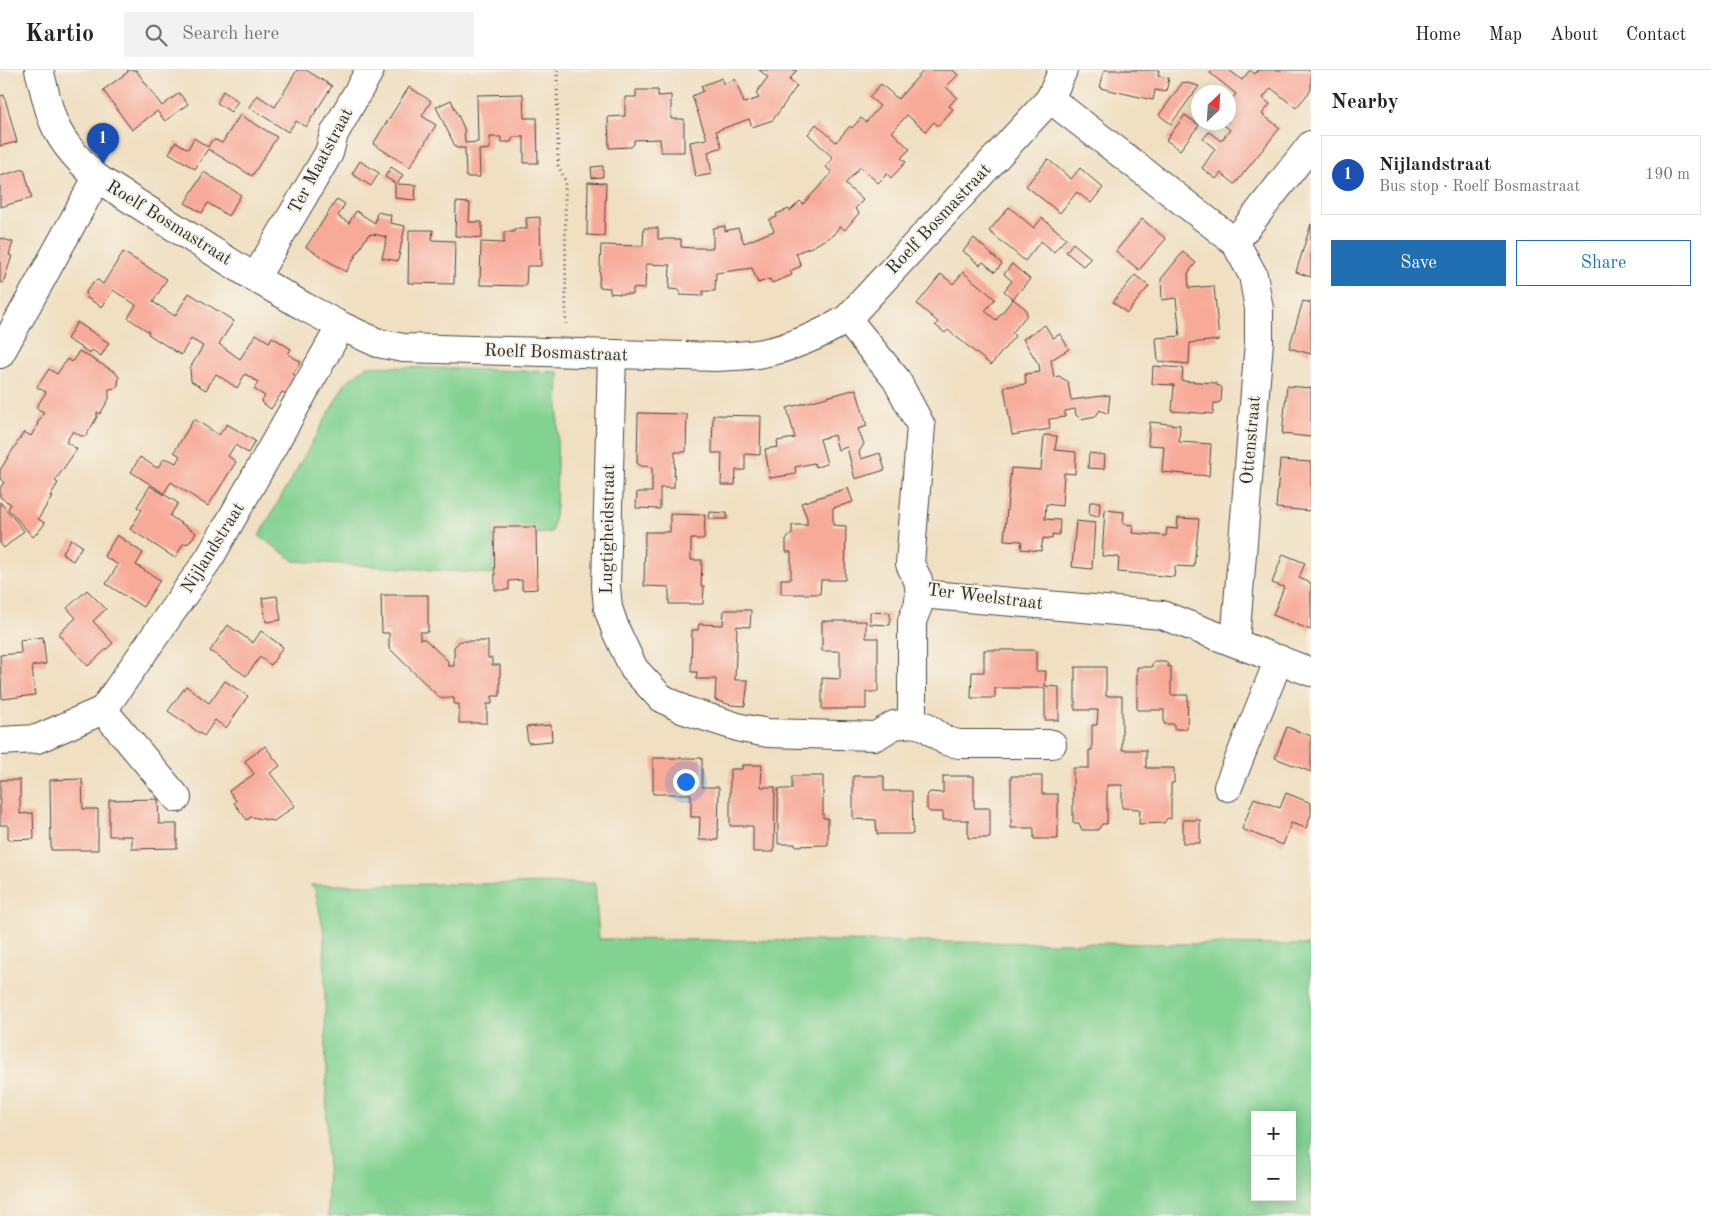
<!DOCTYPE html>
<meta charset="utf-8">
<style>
:root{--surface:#fff;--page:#f2f2f2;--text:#202124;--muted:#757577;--line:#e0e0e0;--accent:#1f6fb2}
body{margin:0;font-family:"Old Standard TT",serif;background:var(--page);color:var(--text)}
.controls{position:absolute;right:15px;bottom:15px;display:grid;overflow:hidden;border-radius:0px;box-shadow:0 2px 12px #0003}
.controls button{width:45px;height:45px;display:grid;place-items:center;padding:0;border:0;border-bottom:1px solid var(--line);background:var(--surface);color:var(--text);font:25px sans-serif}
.compass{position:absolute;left:1191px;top:15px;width:45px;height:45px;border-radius:50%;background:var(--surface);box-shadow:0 2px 12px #0003;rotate:25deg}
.you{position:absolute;left:685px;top:711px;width:18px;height:18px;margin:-12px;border:4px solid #fff;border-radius:50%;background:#1a73e8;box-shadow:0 0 0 8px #1a73e833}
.badge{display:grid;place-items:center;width:32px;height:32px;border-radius:50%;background:var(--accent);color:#fff;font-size:16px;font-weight:700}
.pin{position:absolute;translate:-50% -41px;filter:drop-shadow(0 1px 2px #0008)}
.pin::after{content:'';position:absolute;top:26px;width:18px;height:15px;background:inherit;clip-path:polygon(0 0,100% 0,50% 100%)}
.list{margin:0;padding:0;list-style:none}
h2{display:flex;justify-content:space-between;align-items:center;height:65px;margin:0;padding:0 20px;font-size:21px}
h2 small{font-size:16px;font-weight:400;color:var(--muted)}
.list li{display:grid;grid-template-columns:32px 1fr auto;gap:15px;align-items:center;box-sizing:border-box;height:80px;margin:0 10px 10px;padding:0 10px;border:1px solid var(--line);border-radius:0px}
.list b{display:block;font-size:19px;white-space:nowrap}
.list p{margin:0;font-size:16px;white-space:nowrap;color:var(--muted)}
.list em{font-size:16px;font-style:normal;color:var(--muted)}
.actions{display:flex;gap:10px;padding:15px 20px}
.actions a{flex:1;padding:11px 0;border:1px solid var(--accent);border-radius:0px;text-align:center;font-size:18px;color:var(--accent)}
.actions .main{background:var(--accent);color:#fff}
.icon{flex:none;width:28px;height:28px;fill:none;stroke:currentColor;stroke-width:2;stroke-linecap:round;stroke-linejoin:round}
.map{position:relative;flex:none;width:1311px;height:1146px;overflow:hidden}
header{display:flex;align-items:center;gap:30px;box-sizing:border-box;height:70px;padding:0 25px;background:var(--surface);border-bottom:1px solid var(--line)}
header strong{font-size:24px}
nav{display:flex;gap:28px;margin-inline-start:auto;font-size:18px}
.search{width:350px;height:45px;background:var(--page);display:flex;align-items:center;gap:12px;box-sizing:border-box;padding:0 18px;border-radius:0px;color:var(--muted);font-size:19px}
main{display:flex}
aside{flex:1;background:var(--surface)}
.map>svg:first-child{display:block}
</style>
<header>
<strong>Kartio</strong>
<div class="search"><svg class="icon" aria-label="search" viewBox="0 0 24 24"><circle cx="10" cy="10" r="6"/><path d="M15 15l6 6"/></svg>Search here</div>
<nav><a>Home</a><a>Map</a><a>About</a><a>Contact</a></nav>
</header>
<main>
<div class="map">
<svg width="1311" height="1146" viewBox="0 0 1311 1146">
<rect width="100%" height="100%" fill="#f7f3e8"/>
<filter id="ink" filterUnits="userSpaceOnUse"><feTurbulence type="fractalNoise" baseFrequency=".02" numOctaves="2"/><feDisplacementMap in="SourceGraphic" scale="10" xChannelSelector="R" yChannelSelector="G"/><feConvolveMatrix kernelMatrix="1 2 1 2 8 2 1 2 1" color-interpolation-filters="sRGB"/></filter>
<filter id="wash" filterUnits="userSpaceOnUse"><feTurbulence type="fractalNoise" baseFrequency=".0096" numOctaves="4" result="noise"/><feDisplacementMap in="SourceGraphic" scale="20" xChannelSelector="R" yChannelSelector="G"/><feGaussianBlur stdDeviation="1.12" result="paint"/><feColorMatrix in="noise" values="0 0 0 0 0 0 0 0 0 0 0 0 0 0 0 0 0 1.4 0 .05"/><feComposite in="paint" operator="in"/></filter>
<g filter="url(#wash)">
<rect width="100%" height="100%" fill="#f0dfc1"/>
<!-- green -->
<g fill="#82d292" stroke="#567e5e" fill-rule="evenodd">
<polygon points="367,296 559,302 556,438 552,462 536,464 493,465 493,504 295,491 259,466 346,312"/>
<path d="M595,813l4,56 712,6v271h-983l-4,-284 -9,-43 -5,-4zM1255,1045h37v82h-37z"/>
</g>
<g id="blocks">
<!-- building -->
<g fill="#f8aa99">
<polygon points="127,0 136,0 162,36 179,23 188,34 165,51 157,41 132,60 103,20 128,2"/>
<polygon points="297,0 306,0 332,16 306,57 296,51 288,62 249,37 257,25 275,37"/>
<polygon points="759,0 797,0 789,10 797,16 773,50 752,57 749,49 716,61 722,77 708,82 712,104 696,107 690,72 707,69 692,26 703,21 701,16 722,8 723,14 735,9 744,33 759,28 756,23 768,7"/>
<polygon points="924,0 953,0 958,5 946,17 957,27 949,36 953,39 938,56 934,52 926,61 907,45 892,62 910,79 901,88 906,92 891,108 887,104 878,113 860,97 845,114 863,130 855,139 859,143 845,160 840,156 833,165 814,176 796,183 801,196 790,201 792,205 772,213 770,209 758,213 752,198 716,203 715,221 703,221 703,226 680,225 680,220 669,219 670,195 646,194 645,219 633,218 633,224 621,224 610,223 610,218 599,217 601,175 643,176 644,158 658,158 658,169 681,169 681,177 693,178 713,178 713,158 725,156 725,161 738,158 744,173 774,161 769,150 777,147 776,144 789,139 790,141 800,131 803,134 832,103 826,97 833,88 808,64 816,54 836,72 850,56 852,58 861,48 866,52 880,36 869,27 881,14 898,29"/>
<polygon points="1104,0 1159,0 1158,6 1169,8 1166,22 1155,20 1153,30 1100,18"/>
<polygon points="1212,0 1229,0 1242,10 1250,0 1255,4 1258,0 1311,0 1311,20 1296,38 1271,18 1263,28 1270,34 1262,44 1280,58 1235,114 1221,103 1216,109 1202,98 1215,79 1203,69 1209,62 1221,71 1230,60 1220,52 1228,52 1228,33 1236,24 1210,3"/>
<polygon points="1183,12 1199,16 1171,54 1159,45"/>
<polygon points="409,17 431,31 422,46 436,55 410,97 373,74"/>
<polygon points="636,20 658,20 658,26 671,25 671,49 684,49 684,82 661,82 660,69 634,70 634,74 631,77 609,78 608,47 625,46 625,27 636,27"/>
<polygon points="223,21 238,31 231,42 217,33"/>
<polygon points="523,24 524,48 537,48 538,93 524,93 524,67 513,67 511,72 501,72 501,67 490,67 490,79 479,80 480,107 466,107 465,78 456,78 436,37 451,30 464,58 465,73 478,72 477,25"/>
<polygon points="4,25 17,72 0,76 0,26"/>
<polygon points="240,45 277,67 252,106 208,79 195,99 169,83 176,72 188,79 194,68 208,77 211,71 216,70 222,73"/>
<polygon points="1185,45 1199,55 1180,80 1166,70"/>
<polygon points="1048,89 1071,109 1080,98 1103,118 1091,133 1077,122 1060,143 1026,116"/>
<polygon points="360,91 379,103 371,116 352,104"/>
<polygon points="603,96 603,107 592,108 591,97"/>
<polygon points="391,97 403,105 397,114 416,115 415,130 395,128 395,113 385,107"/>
<polygon points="24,99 32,128 0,137 0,106"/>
<polygon points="204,102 241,125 228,146 208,133 202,143 185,133"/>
<polygon points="588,112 606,113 604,166 587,165"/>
<polygon points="337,129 345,134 338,146 349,153 356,141 375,153 377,142 391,145 390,153 405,156 398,191 382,188 387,167 373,164 368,165 346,202 306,177"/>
<polygon points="456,132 470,133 469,152 482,152 482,168 455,166"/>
<polygon points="1009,137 1034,158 1042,148 1066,168 1054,182 1041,171 1025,191 989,161"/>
<polygon points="540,147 541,196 527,196 526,216 480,215 481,172 504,173 504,162 514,162 514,159 527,159 526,148"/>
<polygon points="1142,149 1166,169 1139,200 1116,181"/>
<polygon points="1311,154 1311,207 1296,202"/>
<polygon points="409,160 433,160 432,170 455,171 454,214 408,213"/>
<polygon points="0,168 13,172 9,185 12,186 3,213 0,212"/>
<polygon points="974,168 1002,194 995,202 983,192 980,195 963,181"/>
<polygon points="1073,173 1091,188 1083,196 1066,182"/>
<polygon points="123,182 167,209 153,232 175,246 189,223 234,251 219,274 240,289 256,264 269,272 272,267 291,279 288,284 301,292 293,304 304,311 293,328 282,322 271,339 261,332 265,326 254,319 258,312 245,304 237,318 216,304 206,320 191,311 190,298 203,276 191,269 181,285 148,264 149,262 128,248 136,235 113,220 102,237 87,228 86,222 93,212 98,210 103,214"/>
<polygon points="1183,182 1196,193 1188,203 1189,218 1214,216 1219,270 1190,273 1189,294 1158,291 1156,268 1180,266 1176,228 1162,230 1161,209"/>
<polygon points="1012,194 1030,209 1013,229 1026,239 1027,245 1012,263 1015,266 991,295 948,260 945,263 935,255 938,252 917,234 941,204 953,214 963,202 995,229 985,241 996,250 1013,229 1004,221 1012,211 1004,204"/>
<polygon points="1135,205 1149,216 1127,243 1113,232"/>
<polygon points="1303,231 1311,233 1311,284 1289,278"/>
<polygon points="77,252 109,273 101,286 92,280 90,283 67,269"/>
<polygon points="1045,255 1053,268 1060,264 1069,279 1051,290 1054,307 1059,306 1068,312 1071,330 1110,325 1108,344 1100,340 1096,346 1081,349 1076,345 1075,339 1065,341 1065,347 1049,349 1050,359 1012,365 1004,317 1026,314 1025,304 1040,302 1039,295 1023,269"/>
<polygon points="79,281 115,302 119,307 118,315 115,318 109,319 109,329 100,344 97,342 97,347 86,366 81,366 73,361 66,372 77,379 55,411 58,413 50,426 52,427 38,449 45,453 40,460 33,467 8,439 11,434 0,427 0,418 4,412 0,409 0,400 24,362 31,366 38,354 37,354 44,342 36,338 46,322 37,317 49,299 57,304 67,289 72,292"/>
<polygon points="1153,296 1183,298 1182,311 1216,313 1216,315 1220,316 1222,318 1221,331 1218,333 1214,333 1213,344 1172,341 1174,315 1152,314"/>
<polygon points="1287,316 1311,318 1311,367 1282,364"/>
<polygon points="856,319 867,356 858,359 864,374 859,382 861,389 880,383 885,400 855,409 847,377 838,380 834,365 820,369 827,394 816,397 814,393 795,397 796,404 770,408 765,379 778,377 777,371 795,368 787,338"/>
<polygon points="638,343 687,344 686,382 675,382 674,418 660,418 660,439 636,438 637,422 652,422 652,397 641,396 637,393"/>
<polygon points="713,345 761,346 760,385 745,384 745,400 736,400 735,415 721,415 722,383 712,383"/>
<polygon points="194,349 219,365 227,354 255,371 248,383 235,375 228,386 236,392 208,436 171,412 164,423 131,402 140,387 157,398 164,389 168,389 176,393 180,386 174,382"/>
<polygon points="1150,352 1180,355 1179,372 1211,374 1209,406 1162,402 1164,376 1148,375"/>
<polygon points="1044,365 1057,366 1055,380 1076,382 1075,404 1064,403 1062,436 1046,434 1045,449 1060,450 1059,465 1052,464 1052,469 1043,468 1041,481 1021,479 1022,471 1004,470 1011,398 1041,400"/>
<polygon points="1089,383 1105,385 1104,399 1088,398"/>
<polygon points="1280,390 1311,392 1311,441 1276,438"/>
<polygon points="150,416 178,433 170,446 196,463 189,473 183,474 175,488 130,459 142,440 137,437"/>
<polygon points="848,418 853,432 833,438 833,455 846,456 845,510 821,510 820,524 781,524 781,509 791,509 791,482 786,482 786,469 792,464 792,455 807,455 807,448 801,433"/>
<polygon points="0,432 24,461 4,478 0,473"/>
<polygon points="1090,432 1100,432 1099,447 1089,445"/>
<polygon points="1105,440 1124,442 1123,454 1133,455 1132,463 1166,466 1167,458 1177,459 1178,448 1199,449 1194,497 1175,496 1174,507 1118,502 1119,487 1102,486"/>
<polygon points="710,442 727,443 727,449 709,449"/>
<polygon points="670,444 705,445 704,469 691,469 691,490 702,490 701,516 704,516 703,534 669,534 669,517 644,516 645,462 670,462"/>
<polygon points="1076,451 1095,453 1092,499 1072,497"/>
<polygon points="494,457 536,457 537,519 522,520 522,510 509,511 509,520 495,520"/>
<polygon points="117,465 143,483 136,495 160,510 143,537 106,514 118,495 104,486"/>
<polygon points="71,469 82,476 73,491 62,484"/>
<polygon points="1283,484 1305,493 1299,508 1311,513 1311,560 1273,545 1284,517 1272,513"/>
<polygon points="87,520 106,539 93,551 113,573 88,596 58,564 76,548 67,538"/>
<polygon points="381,525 428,525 428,562 420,562 420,569 425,569 436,580 448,591 448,596 454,596 454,577 460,571 488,571 488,588 492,588 492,595 500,595 500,626 492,626 492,634 487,634 487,653 459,653 459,634 454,634 454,628 440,628 389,578 389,563 382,563"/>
<polygon points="277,526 281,550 266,552 262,528"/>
<polygon points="724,540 751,540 750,557 737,556 735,610 748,610 745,636 731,635 715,630 716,609 696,609 697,602 691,602 692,560 698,560 699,554 723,555"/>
<polygon points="870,542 890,543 890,555 870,554"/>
<polygon points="822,551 866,551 866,568 878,568 878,622 866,622 866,639 822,639 822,608 840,609 840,581 822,581"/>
<polygon points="228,555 253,573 261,561 283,577 271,595 260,587 246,606 210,581"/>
<polygon points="43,567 46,594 32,596 35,625 2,629 0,585 21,583 20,570"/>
<polygon points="984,580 1036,580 1036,601 1046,601 1045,616 1059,617 1059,650 1045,650 1045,618 995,618 995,628 971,628 972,602 984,602"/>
<polygon points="1155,592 1165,592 1168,594 1168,597 1171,596 1171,625 1188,625 1187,659 1174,659 1174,654 1164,654 1164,640 1137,640 1137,597 1152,597 1152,594"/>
<polygon points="1075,597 1106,597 1106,626 1122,626 1122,680 1146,680 1146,698 1174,698 1174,713 1171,713 1171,749 1167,748 1164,753 1139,754 1140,739 1122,738 1122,715 1107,715 1107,754 1102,754 1098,760 1082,760 1079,753 1073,753 1073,698 1089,698 1089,680 1092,680 1092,655 1097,655 1098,640 1075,640"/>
<polygon points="225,611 248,626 226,658 215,650 204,666 168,641 186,616 209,633"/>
<polygon points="551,655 552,671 528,673 526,657"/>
<polygon points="1287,657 1311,666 1311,702 1275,688"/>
<polygon points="265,676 280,696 270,703 295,736 274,751 251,747 247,750 234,733 236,731 229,721 254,704 245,691"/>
<polygon points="653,688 702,688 702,717 719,717 718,770 699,770 700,747 691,747 691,724 653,724"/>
<polygon points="742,695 762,695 761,717 775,717 774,782 753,782 753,756 730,756 730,699 742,699"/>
<polygon points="792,706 823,706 823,748 828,748 828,775 795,776 795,774 778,774 778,719 792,719"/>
<polygon points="853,706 884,706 884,721 912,721 913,764 877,764 876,750 853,749"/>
<polygon points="943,706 974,706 974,738 990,738 990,768 968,768 968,750 943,750 943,742 930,742 927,739 927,725 930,722 943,723"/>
<polygon points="1011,706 1042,706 1042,724 1058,724 1058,769 1034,769 1034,758 1011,758"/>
<polygon points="82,709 83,739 98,739 98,780 51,780 50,710"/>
<polygon points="0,710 20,710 20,744 33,743 34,769 8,770 8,755 0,755"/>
<polygon points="1286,723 1311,733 1311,745 1306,758 1291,753 1283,775 1242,759 1254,728 1280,738"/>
<polygon points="158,729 159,754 177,754 177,778 132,779 132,766 109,766 109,730"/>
<rect x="1183" y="750" width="17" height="23"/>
</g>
</g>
</g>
<g filter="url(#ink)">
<use href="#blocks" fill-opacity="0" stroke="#494642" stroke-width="1"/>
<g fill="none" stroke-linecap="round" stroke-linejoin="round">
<defs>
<g id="minor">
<polyline points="1050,29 1235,172 1253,205 1259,239 1259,272 1235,572"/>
<polyline points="1235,172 1311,75"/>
<polyline points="255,208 329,83 334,64 370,0"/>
<polyline points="847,249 896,309 921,356 910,494 918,510 920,524 1162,545 1311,602"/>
<polyline points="0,284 97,108"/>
<polyline points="612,284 606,516 608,538 616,561 634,599 660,627 684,640 741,658 768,663 876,666 894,655 912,653 925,656 946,671 959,674 1052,674"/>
<polyline points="103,640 177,728"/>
<polyline points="912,653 912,551 918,536 920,524"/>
<polyline points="0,671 37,669 103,640 210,487 341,256"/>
<polyline points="1228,717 1279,589"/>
</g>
<path id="tertiary" d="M39,0c5,17 8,36 15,53 9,22 27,39 43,55l158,100 50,29 36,19 37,17 25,5 314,9c15,-1 31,-1 46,-4 31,-6 57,-18 84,-34l203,-220 13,-29"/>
</defs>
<!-- minor casing -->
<use href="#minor" stroke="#494642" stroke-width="30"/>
<!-- tertiary casing -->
<use href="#tertiary" stroke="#494642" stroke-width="30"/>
<!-- path -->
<polyline stroke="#494642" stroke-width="3" stroke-dasharray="1 4" stroke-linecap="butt" points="557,0 558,95 565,110 566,254"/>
<!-- minor -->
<use href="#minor" stroke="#fff" stroke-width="28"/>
<!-- tertiary -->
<use href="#tertiary" stroke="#fff" stroke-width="28"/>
</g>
</g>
<g text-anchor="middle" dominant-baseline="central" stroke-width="4" stroke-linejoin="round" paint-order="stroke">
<!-- street labels -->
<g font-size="18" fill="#2b2b2b" stroke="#f7f3e8">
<text transform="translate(321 91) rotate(-62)">Ter Maatstraat</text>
<text transform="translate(939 149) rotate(-47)">Roelf Bosmastraat</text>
<text transform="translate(169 153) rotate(32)">Roelf Bosmastraat</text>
<text transform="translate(556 283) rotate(2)">Roelf Bosmastraat</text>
<text transform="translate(1251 370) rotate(-85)">Ottenstraat</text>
<text transform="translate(608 459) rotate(-89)">Lugtigheidstraat</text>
<text transform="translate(213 478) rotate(-58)">Nijlandstraat</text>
<text transform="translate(985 527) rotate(7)">Ter Weelstraat</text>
</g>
</g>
</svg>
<div class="controls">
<button>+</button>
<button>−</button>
</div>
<svg class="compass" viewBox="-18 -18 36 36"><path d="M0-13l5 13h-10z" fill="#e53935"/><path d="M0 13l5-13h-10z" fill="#757577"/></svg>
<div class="you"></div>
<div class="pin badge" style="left:103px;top:94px;background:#1a4fb4">1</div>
</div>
<aside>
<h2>Nearby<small></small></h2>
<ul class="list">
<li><span class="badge" style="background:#1a4fb4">1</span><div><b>Nijlandstraat</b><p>Bus stop · Roelf Bosmastraat</p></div><em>190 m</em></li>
</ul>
<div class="actions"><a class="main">Save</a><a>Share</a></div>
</aside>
</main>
